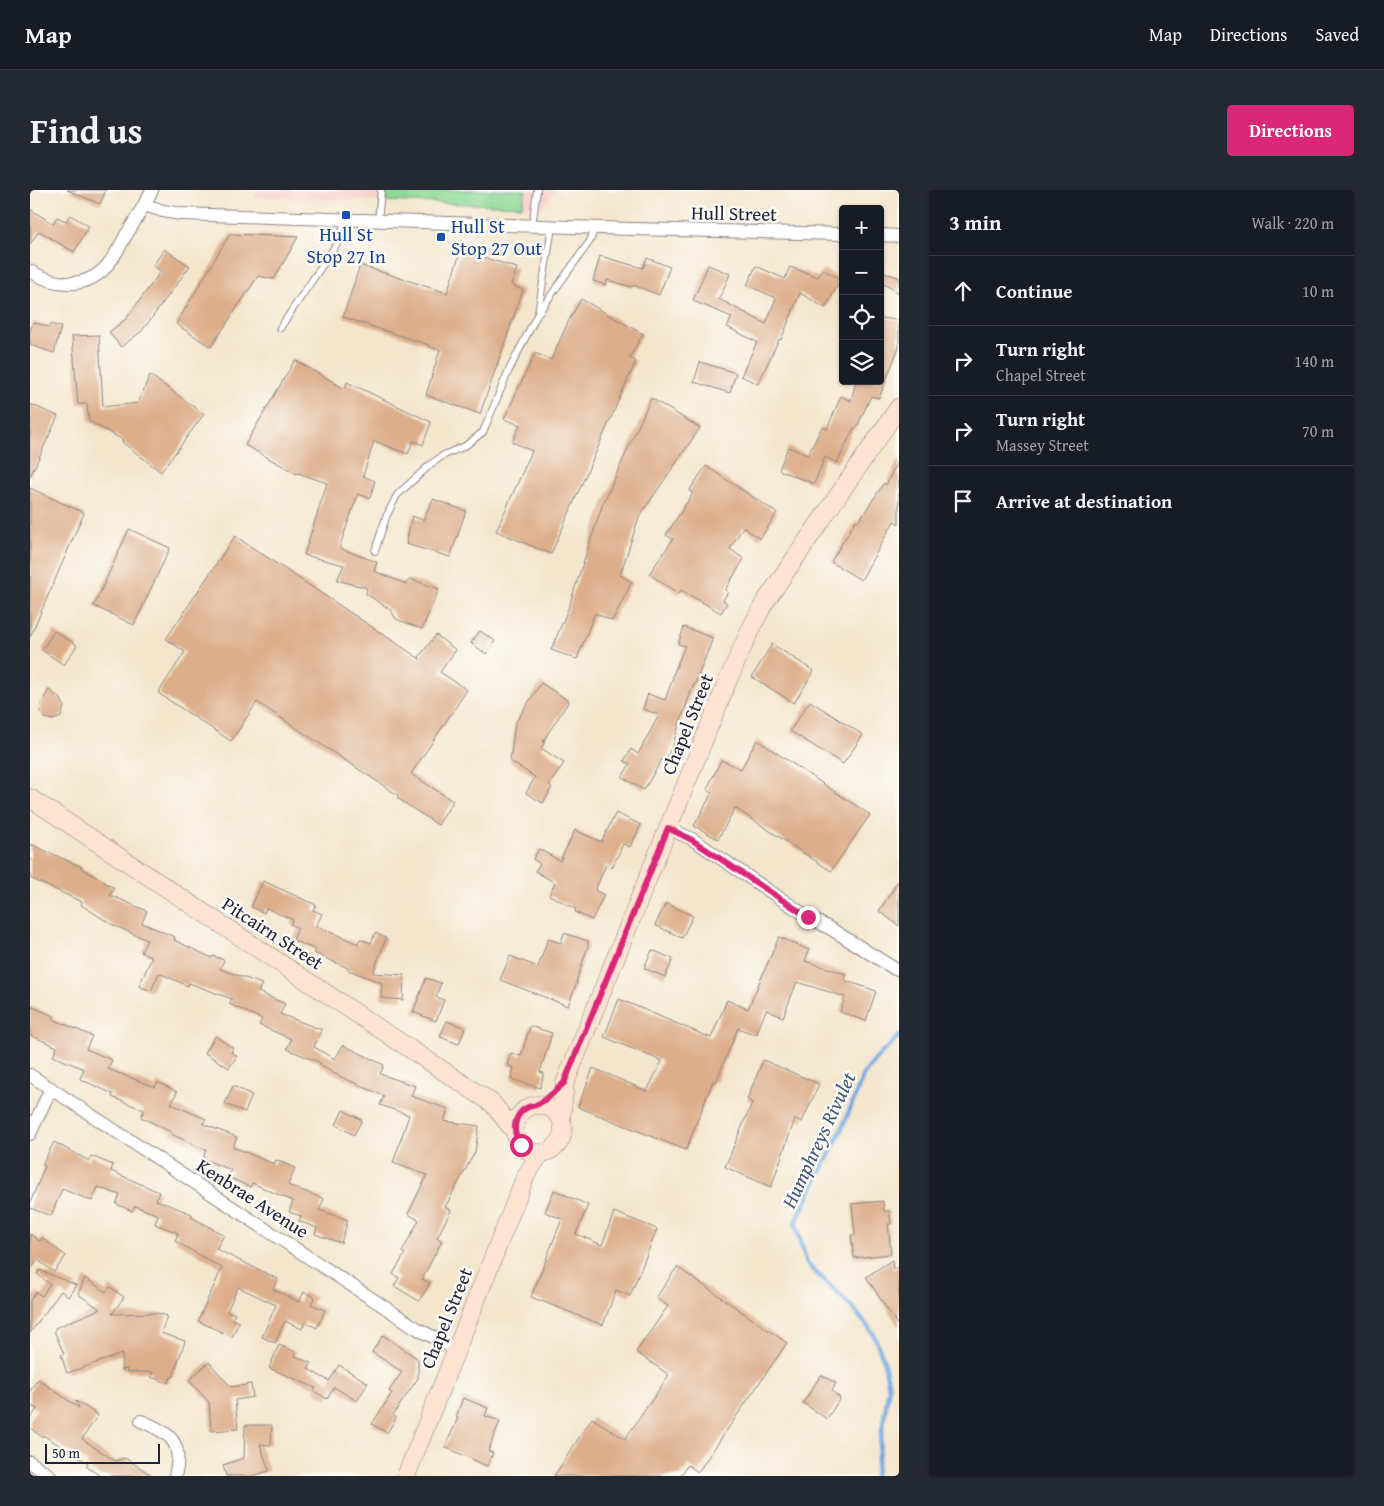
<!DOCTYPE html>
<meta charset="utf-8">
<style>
:root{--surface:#171b24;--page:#242831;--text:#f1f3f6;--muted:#9ea1a6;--line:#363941;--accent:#db2777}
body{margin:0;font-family:"Gentium Book Plus",serif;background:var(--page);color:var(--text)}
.controls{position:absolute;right:15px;top:15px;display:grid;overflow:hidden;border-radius:5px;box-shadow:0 1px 4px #0004}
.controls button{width:45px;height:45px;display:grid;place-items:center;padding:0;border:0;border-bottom:1px solid var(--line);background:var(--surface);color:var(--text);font:25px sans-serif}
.scale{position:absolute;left:15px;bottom:12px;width:115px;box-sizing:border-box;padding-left:5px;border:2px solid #22223b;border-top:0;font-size:14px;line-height:18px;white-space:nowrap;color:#22223b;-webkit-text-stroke:4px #fdfcf7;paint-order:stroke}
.stop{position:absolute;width:15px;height:15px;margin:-11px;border:4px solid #db2777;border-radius:50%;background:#fff}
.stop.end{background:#db2777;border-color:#fff;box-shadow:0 1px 5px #0008}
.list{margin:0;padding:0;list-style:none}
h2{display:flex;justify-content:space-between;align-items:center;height:65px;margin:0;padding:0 20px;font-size:21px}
h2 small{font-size:16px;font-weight:400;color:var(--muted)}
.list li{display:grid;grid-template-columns:32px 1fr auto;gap:15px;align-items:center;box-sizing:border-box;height:70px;padding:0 20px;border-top:1px solid var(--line)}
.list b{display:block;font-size:19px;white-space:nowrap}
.list p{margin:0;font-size:16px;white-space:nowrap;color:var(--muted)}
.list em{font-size:16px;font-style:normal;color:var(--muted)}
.icon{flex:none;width:28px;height:28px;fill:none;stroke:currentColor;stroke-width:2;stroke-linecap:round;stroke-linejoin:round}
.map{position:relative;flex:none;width:869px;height:1286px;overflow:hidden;border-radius:5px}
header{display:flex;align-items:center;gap:30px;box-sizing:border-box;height:70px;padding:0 25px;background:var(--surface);border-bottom:1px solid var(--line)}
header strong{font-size:24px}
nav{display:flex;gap:28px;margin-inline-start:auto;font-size:18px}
.intro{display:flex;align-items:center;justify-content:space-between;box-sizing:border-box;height:120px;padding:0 30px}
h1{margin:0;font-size:35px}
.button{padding:12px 22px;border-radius:5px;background:var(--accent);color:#fff;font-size:18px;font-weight:700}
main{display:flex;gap:30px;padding:0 30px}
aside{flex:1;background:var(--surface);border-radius:5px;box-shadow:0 1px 4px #0004}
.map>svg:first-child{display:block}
</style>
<header>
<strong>Map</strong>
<nav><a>Map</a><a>Directions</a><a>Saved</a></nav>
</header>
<div class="intro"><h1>Find us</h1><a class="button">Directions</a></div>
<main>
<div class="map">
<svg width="869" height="1286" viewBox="0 0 869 1286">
<rect width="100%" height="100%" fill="#fdfcf7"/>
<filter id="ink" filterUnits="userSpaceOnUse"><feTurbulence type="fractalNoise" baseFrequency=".02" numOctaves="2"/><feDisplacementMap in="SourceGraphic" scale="10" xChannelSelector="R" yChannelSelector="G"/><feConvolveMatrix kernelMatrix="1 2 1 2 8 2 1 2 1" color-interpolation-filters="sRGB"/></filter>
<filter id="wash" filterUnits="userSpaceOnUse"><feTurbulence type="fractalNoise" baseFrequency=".0096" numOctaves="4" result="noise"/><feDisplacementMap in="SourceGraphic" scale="20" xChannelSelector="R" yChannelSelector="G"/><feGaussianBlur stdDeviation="1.12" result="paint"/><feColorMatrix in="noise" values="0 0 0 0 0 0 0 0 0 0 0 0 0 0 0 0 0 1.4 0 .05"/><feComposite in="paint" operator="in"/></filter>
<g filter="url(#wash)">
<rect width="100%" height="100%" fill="#f4e6cd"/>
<!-- built -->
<polygon fill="#f7d0cc" points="227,0 526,0 513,17 224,7"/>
<!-- green -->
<polygon fill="#8dd996" stroke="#587e68" points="357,0 496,0 492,16 356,11"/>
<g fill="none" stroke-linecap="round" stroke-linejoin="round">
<!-- stream -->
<polyline stroke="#71a7df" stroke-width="4.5" points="845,1286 859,1197 853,1168 843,1143 823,1118 777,1074 765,1033 812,939 834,884 846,869 869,846"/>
</g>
<g id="blocks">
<!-- building -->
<g fill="#ddae8b">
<polygon points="37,0 76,0 70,14"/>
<polygon points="0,19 23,34 27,27 36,31 40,25 59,36 44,62 9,41 0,54"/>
<polygon points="200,44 268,47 244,89 228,86 181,157 146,134"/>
<polygon points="134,59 160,76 112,141 91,157 79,142 96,129 131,81 123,76"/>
<polygon points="431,60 487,78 481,95 493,100 450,224 396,205 410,160 399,157 399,155 313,127 330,75 417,103"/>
<polygon points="570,66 613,78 617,68 640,77 629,105 603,95 602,97 577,90 576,95 563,91"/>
<polygon points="678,75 700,84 689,109 736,134 746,108 717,95 726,76 755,89 760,77 788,87 793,79 811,90 795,118 770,103 751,150 749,149 728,194 711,186 727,152 697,137 702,127 663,111"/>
<polygon points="850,82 869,87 869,103 850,92"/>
<polygon points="551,109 613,144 599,168 606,171 521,364 466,341 502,261 482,252 490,235 474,229 505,163 521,170 539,130"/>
<polygon points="850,128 869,130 869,157 849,208 841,206 826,239 824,238 807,273 795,267 784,294 749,280 758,257 778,265 792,237 797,239 811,206 821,211 826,191 850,191"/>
<polygon points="3,132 19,137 20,134 31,137 24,163 0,155 0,142"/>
<polygon points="69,145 73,217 108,213 120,185 174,224 131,282 92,252 93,250 59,231 57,214 48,214 42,146"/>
<polygon points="265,170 315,199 317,192 401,232 393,255 383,251 378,264 344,251 333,286 345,291 340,308 328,304 309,358 347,372 344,381 376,394 380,389 409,399 392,439 366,429 361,420 336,404 337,398 307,390 314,375 274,365 297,293 268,283 267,284 215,255"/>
<polygon points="670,172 706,183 700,203 664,192"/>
<polygon points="621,208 670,238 609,327 590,385 602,392 582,431 565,423 547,469 521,460 538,419 572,316"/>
<polygon points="0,214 28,226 0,287"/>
<polygon points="869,268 869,334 864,331 831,390 801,372 826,330 828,332 854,293 856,295"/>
<polygon points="676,276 747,323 730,349 713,337 700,359 714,369 695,400 698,402 693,410 697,413 691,423 651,400 649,404 619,384 643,349 636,345 663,303 659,301"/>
<polygon points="0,298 54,323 0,447"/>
<polygon points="403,309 436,321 420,367 376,354 382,326 393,330"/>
<polygon points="99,339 140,358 104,435 64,416"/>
<polygon points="205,346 390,469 389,467 406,445 426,460 410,482 437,500 381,584 423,611 408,635 367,608 369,606 227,512 201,551 128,503 155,462 136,449"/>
<polygon points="654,437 683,448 664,496 663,496 644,550 645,551 635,571 632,569 614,600 592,587 600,574 594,571 601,559 608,564 629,525 613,519 618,504 635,510 643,488 642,487 655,456 648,454"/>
<polygon points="24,441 47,455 34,475 12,460"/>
<polygon points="450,441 465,451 456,464 441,453"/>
<polygon points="742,454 784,481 764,513 722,487"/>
<polygon points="511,493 539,511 513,551 515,552 511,558 534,573 519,595 522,597 513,613 496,603 505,587 480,571 485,533"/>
<polygon points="19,500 31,509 34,516 31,527 23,530 15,528 10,521 11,513"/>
<polygon points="780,511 833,545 813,574 760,541"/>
<polygon points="727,550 840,625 801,681 705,618 688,649 664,636 682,603 677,599 691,570 711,579"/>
<polygon points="586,623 611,635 600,657 593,654 582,678 576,675 565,700 574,705 562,730 545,722 546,719 519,705 525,693 505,681 510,674 503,669 509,659 530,671 545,640 571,652"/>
<polygon points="0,654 52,677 51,678 84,698 80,705 117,721 112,733 145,747 144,750 182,768 183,766 194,770 190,779 232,794 228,802 255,814 250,824 292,840 284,857 305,869 313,855 354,875 350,884 385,896 381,906 418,919 414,931 449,936 445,962 415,1017 421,1020 407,1048 412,1051 392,1089 400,1093 389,1111 364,1096 369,1088 363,1084 375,1064 372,1062 389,1030 378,1024 397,985 363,973 379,925 350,915 354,906 309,886 289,875 291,873 257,859 261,849 229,835 232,829 199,814 202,809 159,793 158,796 129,783 121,801 109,796 122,767 111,762 117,750 83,735 51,715 52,712 0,688"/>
<polygon points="869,690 869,736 849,721"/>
<polygon points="233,691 286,715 283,720 292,724 286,736 328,754 330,749 341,753 345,743 356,748 343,783 374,785 373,810 351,808 352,793 318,780 318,778 284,763 286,760 263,750 268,738 260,734 263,730 236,718 234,723 221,717"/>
<polygon points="636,713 663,726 652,748 625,735"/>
<polygon points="534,743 558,751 558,756 546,792 547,792 538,816 470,790 480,766 508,777 518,749 531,753"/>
<polygon points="749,747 779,760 775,771 816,784 814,790 846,801 836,831 810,822 815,807 767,792 753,827 736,820 726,845 708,838 686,892 683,891 656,960 548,917 563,878 617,901 632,871 574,847 589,809 681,848 697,810 718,819"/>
<polygon points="622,760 643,769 635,787 614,778"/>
<polygon points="396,788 411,793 406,807 414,810 406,831 383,822"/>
<polygon points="0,816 24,826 23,829 62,846 56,859 82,870 78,879 125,897 128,892 147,902 141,914 176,929 173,934 207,947 203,957 244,974 246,970 265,978 258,995 294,1009 289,1020 318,1030 311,1053 285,1044 287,1038 269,1031 271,1026 259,1022 263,1011 222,993 220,997 198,987 201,980 173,969 176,960 141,944 141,942 111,927 114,920 82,907 83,904 50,889 54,879 23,866 27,857 0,845"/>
<polygon points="417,831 435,838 429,854 410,847"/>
<polygon points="500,836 522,843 510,882 514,883 510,898 481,889 484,878 477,875 481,863 491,866"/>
<polygon points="185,846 203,858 201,862 207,866 199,878 175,863"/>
<polygon points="733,870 789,894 772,932 765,929 741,997 695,977 722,913 717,909"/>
<polygon points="203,896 222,905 215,922 195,914"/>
<polygon points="313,920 332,930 324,945 306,935"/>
<polygon points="24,952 59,971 61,966 83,975 81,981 129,1002 126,1010 162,1024 161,1027 194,1045 186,1059 248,1089 243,1099 269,1112 274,1102 285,1107 281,1114 295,1120 287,1138 275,1132 272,1139 255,1131 245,1153 232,1147 246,1115 208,1097 197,1121 205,1124 202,1129 209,1132 202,1147 168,1131 192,1078 145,1051 148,1043 125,1034 128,1025 105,1016 102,1021 86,1014 90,1005 68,997 62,1011 32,999 21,1026 0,1018 0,1013 15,976 12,975"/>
<polygon points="524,1000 558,1015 546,1044 572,1055 584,1022 627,1039 600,1106 586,1100 573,1135 501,1107 532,1029 515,1022"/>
<polygon points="853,1011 854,1021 859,1021 861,1034 858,1034 861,1064 824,1068 821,1045 825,1045 822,1014"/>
<polygon points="0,1044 10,1051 12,1048 36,1066 24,1082 8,1070 0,1080"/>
<polygon points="862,1070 863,1080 869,1076 869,1137 836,1087"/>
<polygon points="647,1077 757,1153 668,1282 658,1275 650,1286 524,1286 562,1228 595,1249 639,1185 606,1162 638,1116 626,1108"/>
<polygon points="9,1080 46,1095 38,1107 31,1101 0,1143 0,1110 6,1102 12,1106 20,1094 7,1084"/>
<polygon points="55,1088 76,1102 80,1097 94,1107 82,1124 127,1123 137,1126 131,1143 155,1151 143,1187 141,1187 138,1193 121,1187 123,1182 97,1182 97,1179 92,1180 92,1164 37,1183 31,1165 34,1164 25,1143 25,1138 70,1119 48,1104"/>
<polygon points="353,1145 388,1169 388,1188 363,1225 366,1228 357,1243 342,1234 362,1203 359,1201 372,1182 342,1162"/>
<polygon points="249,1155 266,1162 265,1166 281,1173 278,1179 299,1191 309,1175 338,1193 327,1211 304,1197 297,1209 284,1201 286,1198 239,1178"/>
<polygon points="179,1172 201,1197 221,1194 223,1207 205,1210 208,1239 181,1241 179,1212 159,1190"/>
<polygon points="791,1185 806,1193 802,1201 810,1208 797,1229 773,1213"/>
<polygon points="8,1189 49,1218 46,1211 68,1225 52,1249 85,1271 95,1268 123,1286 70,1286 56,1276 58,1273 13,1245 12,1247 0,1238 0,1229 7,1219 0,1215 0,1201"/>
<polygon points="433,1208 458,1218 455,1226 470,1231 458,1261 463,1263 457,1276 415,1257 428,1228 426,1227"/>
<polygon points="215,1235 242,1235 241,1255 230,1254 239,1281 222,1286 196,1286 193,1275 214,1268"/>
</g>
</g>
</g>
<g filter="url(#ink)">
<use href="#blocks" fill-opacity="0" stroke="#8b8484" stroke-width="1"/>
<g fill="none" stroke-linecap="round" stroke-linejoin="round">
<defs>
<g id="lane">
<polyline points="348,31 351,0"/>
<polyline points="502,36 507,0"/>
<polyline points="509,122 560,51 565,38"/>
<polyline points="250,138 308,52 316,30"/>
<polyline points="345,361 356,327 367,305 401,274 414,265 435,256 453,242 478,182 508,123 522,37"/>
</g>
<g id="street">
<polyline points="115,15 133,21 151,24 602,39 813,44"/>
<polyline points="850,45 869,46"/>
<path d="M0,81c23,14 53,19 74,-2 9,-9 15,-21 21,-32 10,-16 19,-31 27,-47"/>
<polyline points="638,638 662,649 778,727 801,739 865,779"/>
<polyline points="0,885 388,1139 427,1160"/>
<polyline points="0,944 21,898"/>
<path d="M111,1231c29,12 43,21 34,55"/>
<polyline points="0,1272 20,1286"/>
</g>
<g id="secondary">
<polyline points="0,608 462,913 485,942"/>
<circle cx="509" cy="939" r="24"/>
<polyline points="531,929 535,893 698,490 722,436 735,412 869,217"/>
<polyline points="376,1286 496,985 511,963"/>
</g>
</defs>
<!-- lane casing -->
<use href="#lane" stroke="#8b8484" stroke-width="8"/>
<!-- street casing -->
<use href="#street" stroke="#8b8484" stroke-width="14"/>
<!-- secondary casing -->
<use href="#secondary" stroke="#8b8484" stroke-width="19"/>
<!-- lane -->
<use href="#lane" stroke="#fff" stroke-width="6"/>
<!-- street -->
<use href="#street" stroke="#fff" stroke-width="12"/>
<!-- secondary -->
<use href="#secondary" stroke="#fee3d2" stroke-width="18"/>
</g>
</g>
<g fill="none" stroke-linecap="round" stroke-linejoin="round" filter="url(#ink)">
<!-- route -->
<path stroke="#db2777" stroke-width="6" d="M491,955c-9,-12 -9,-30 7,-38 2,-1 5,-1 8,-2 10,-4 20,-15 28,-22l104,-255 24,12 116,77"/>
</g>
<!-- markers -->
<g fill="#1a4fb4" stroke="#fdfcf7" stroke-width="2">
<rect x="311" y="20" width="10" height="10" rx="2.5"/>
<rect x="406" y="42" width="10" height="10" rx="2.5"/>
</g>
<g text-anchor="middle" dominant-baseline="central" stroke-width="5" stroke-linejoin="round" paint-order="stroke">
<!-- street labels -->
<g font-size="19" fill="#22223b" stroke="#fdfcf7">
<text transform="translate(704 23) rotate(1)">Hull Street</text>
<text transform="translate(657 534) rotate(-68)">Chapel Street</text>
<text transform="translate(243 743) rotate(33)">Pitcairn Street</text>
<text transform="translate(223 1008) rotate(33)">Kenbrae Avenue</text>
<text transform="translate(416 1128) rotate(-68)">Chapel Street</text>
</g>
<!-- transit labels -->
<g font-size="19" fill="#164399" stroke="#fdfcf7" text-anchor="start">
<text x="421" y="36">Hull St<tspan x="421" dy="22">Stop 27 Out</tspan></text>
<text x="316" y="44" text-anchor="middle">Hull St<tspan x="316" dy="22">Stop 27 In</tspan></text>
</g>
<!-- water labels -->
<g font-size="20" font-style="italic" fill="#42577d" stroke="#fdfcf7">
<text transform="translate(788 950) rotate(-65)">Humphreys Rivulet</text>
</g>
</g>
</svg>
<div class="controls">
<button>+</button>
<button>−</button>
<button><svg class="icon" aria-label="locate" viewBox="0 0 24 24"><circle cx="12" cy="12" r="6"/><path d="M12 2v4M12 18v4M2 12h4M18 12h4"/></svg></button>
<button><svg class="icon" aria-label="layers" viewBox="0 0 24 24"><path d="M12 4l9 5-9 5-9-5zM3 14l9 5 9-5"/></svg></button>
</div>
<div class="scale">50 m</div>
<div class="stop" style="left:491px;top:955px"></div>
<div class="stop end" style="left:778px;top:727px"></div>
</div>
<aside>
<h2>3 min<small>Walk · 220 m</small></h2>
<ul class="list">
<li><svg class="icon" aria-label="ahead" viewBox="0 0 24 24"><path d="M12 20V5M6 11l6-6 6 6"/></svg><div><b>Continue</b></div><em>10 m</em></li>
<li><svg class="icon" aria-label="right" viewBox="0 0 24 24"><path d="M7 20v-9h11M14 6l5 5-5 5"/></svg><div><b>Turn right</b><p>Chapel Street</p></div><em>140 m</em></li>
<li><svg class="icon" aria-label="right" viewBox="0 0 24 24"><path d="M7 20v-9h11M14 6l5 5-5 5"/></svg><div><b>Turn right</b><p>Massey Street</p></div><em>70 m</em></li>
<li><svg class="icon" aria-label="arrive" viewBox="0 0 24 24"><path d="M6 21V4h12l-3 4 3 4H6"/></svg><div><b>Arrive at destination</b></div></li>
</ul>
</aside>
</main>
